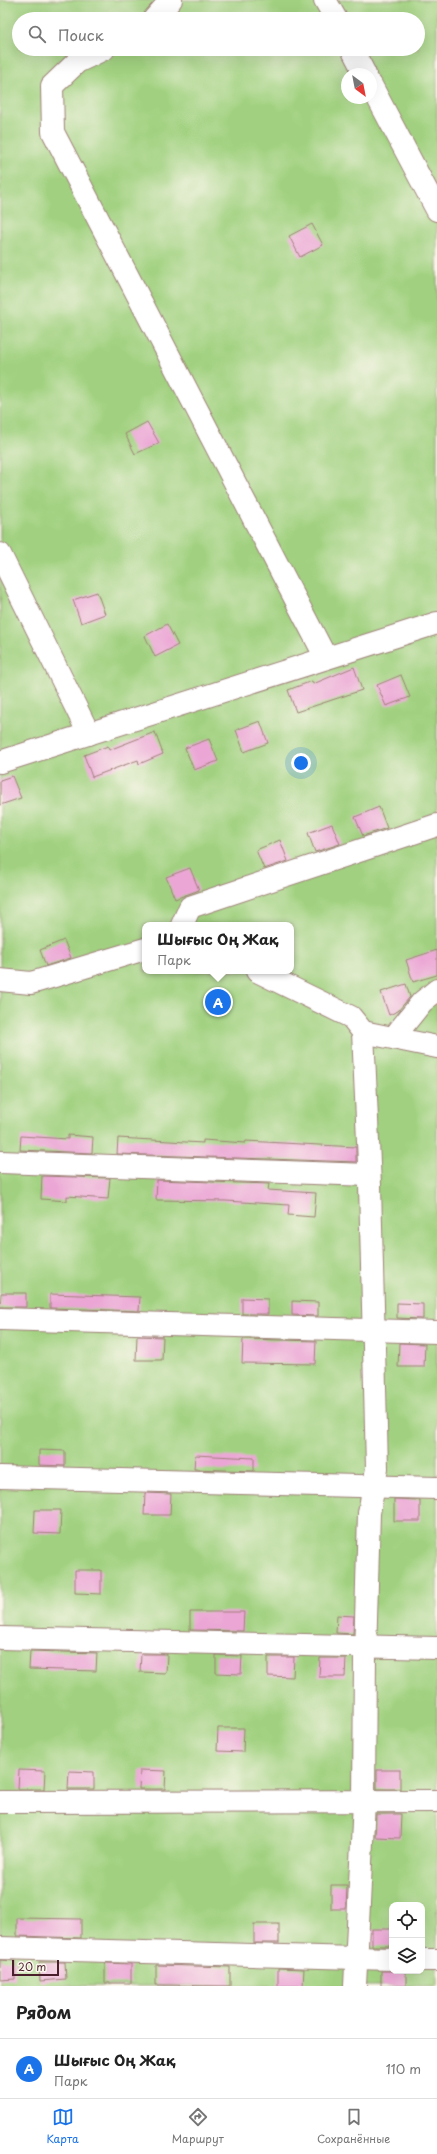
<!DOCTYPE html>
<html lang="ru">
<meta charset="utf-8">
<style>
:root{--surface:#fff;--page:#f2f2f2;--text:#222;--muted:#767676;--line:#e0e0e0;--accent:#1a73e8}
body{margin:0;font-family:"Playpen Sans",sans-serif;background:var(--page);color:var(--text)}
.controls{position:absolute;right:12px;bottom:12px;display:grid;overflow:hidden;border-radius:8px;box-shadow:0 4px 16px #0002}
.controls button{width:36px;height:36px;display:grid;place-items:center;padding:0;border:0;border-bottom:1px solid var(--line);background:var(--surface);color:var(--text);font:20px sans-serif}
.compass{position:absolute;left:341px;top:68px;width:36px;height:36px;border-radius:50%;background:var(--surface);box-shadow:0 4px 16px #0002;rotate:148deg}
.scale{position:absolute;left:12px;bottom:10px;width:47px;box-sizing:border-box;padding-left:4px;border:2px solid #4a1f2b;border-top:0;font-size:11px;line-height:14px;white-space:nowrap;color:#4a1f2b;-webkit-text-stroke:3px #fbf7ec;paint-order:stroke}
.you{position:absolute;left:301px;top:763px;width:14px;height:14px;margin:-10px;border:3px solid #fff;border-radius:50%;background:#1a73e8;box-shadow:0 0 0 6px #1a73e833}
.badge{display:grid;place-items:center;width:26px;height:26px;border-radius:50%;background:var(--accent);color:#fff;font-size:13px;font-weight:700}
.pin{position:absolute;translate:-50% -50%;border:2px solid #fff;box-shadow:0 1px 4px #0006}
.popup{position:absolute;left:142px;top:922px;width:152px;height:52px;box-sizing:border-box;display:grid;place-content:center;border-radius:8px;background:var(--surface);filter:drop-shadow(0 1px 3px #0005);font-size:13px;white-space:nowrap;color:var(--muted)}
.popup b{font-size:15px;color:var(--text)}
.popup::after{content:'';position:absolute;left:50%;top:100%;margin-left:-8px;border:8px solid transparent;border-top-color:var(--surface)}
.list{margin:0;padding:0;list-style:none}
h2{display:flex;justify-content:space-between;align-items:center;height:52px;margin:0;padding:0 16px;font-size:17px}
h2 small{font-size:13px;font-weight:400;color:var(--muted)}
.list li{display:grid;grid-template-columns:26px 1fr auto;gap:12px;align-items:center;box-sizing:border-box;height:60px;padding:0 16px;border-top:1px solid var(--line)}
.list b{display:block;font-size:15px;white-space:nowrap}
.list p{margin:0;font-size:13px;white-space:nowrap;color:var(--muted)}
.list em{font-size:13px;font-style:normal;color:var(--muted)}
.icon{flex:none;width:22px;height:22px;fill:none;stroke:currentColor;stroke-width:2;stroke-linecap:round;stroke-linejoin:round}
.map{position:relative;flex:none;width:437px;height:1986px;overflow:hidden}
.search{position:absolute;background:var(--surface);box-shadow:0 4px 16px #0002;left:12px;right:12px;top:12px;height:44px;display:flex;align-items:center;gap:10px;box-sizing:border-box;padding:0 14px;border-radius:22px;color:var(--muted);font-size:15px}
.sheet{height:112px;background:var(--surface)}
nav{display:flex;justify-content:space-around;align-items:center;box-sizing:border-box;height:56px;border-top:1px solid var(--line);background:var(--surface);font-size:11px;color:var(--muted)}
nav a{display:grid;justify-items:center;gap:2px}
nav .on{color:var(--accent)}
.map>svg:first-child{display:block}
</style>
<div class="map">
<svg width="437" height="1986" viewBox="0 0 437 1986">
<rect width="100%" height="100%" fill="#fbf7ec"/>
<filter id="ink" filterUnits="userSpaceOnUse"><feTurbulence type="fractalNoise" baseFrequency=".025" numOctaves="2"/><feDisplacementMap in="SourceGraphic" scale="8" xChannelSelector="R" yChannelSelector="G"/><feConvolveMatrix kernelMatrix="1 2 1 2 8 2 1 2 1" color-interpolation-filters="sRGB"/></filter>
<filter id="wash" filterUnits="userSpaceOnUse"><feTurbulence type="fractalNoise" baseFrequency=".012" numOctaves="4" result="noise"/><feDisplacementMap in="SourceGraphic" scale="16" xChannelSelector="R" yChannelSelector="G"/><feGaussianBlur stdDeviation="0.9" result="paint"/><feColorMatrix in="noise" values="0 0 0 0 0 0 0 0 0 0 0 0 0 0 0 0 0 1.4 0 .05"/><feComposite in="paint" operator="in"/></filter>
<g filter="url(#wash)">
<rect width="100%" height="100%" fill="#f2e0c3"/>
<!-- green -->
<path fill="#a1d180" stroke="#767856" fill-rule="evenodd" d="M0,0h437v1986h-437zM19,19h399v30h-399zM347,74h24v24h-24zM145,925h146v46h-146zM392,1905h30v66h-30z"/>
<g id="blocks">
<!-- building -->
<g fill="#eba6d5">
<polygon points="312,224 323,245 300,257 289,236"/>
<polygon points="147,422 159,443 135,454 125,434"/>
<polygon points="97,592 105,614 81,623 73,600"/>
<polygon points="167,624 178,645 155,657 145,636"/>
<polygon points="354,667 362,690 296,712 288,690 312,681 313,684"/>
<polygon points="401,675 410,697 386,706 377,685"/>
<polygon points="260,721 268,743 244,752 236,730"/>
<polygon points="155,732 163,754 139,764 138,760 92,777 84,755 108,746 109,750"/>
<polygon points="209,739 218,761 194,770 185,748"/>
<polygon points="12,776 21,798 0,805 0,780"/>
<polygon points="379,807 387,828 363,836 355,817"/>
<polygon points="332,824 340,844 315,852 308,833"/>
<polygon points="280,840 288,861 264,869 256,850"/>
<polygon points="190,868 199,890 175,899 166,877"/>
<polygon points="64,940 71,958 46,966 40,950"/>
<polygon points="437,950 437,975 413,982 406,960"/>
<polygon points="406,984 410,997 398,1011 389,1015 381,992"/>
<polygon points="68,1135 93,1137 92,1153 20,1150 21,1136 68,1139"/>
<polygon points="118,1138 203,1143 203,1140 245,1143 246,1141 356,1147 356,1162 117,1154"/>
<polygon points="42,1176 110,1178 108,1199 67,1196 67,1201 41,1199"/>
<polygon points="157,1180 269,1184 268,1190 316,1193 314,1217 288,1215 289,1205 226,1201 156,1200"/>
<polygon points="1,1293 26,1293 26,1307 0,1307"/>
<polygon points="50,1294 140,1297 139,1311 50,1308"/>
<polygon points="242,1298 268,1299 268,1314 242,1314"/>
<polygon points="292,1301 318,1302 318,1316 292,1315"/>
<polygon points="397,1303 423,1304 423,1319 397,1318"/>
<polygon points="137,1336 163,1337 162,1360 136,1360"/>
<polygon points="243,1339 316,1341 315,1364 242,1363"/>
<polygon points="399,1343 425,1344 424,1367 398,1367"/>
<polygon points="39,1450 65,1451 65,1466 39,1465"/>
<polygon points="195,1455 254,1458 254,1471 194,1469"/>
<polygon points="145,1493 171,1494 170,1515 144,1515"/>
<polygon points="394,1499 420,1500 420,1521 394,1521"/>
<polygon points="35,1510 61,1510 60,1534 34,1533"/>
<polygon points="75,1570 101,1570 101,1594 75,1593"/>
<polygon points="190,1612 244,1612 243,1631 190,1630"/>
<polygon points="337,1615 354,1616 353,1634 336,1633"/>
<polygon points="30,1651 97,1653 96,1671 29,1669"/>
<polygon points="141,1654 167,1654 166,1673 140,1672"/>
<polygon points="216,1655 242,1656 241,1674 216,1673"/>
<polygon points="268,1657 294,1657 293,1677 268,1676"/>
<polygon points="320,1658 346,1658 345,1677 319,1677"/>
<polygon points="218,1728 244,1728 243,1752 217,1751"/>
<polygon points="19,1770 45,1771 44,1789 18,1789"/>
<polygon points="140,1770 166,1771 165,1789 139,1789"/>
<rect x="377" y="1770" width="23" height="19"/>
<polygon points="69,1771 94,1772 94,1789 68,1789"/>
<polygon points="376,1814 401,1814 400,1838 375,1837"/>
<polygon points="331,1885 347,1885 346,1909 331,1909"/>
<polygon points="17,1918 81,1919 81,1938 17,1936"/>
<rect x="254" y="1924" width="25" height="19"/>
<rect x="372" y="1929" width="20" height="17"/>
<polygon points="0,1960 15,1961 15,1979 0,1980"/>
<polygon points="39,1962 65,1962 66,1979 40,1981"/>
<polygon points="105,1963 131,1964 131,1983 105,1983"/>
<polygon points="156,1965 230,1967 230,1986 156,1985"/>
<polygon points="278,1968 304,1969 303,1986 278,1986"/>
<rect x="381" y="1971" width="25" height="15"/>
</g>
</g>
</g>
<g filter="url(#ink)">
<use href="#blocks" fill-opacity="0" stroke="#9e8077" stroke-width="1"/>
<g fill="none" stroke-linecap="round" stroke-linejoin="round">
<defs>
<g id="minor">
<polyline points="325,0 336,19"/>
<polyline points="154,19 171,0"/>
<polyline points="104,49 77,62 52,86 53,132 326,658"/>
<polyline points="352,49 365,74"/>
<polyline points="371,85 437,210"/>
<polyline points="0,554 89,734"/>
<polyline points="0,762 437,623"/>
<polyline points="182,925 190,907 437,825"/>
<polyline points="257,971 351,1017 363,1032 370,1185 377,1468 369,1513 365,1655 364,1801 355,1986"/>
<polyline points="0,980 31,983 145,949"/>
<polyline points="363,1032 437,1047"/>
<polyline points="394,1037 422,1002 437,990"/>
<polyline points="0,1162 369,1175"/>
<polyline points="0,1319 437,1332"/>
<polyline points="0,1477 437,1488"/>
<polyline points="0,1638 437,1648"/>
<polyline points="0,1802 437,1801"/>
<polyline points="0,1948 392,1959"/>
<polyline points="422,1960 437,1960"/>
</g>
</defs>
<!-- minor casing -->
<use href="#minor" stroke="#9e8077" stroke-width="24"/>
<!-- minor -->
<use href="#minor" stroke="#fff" stroke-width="22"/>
</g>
</g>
</svg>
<div class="controls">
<button><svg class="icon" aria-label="locate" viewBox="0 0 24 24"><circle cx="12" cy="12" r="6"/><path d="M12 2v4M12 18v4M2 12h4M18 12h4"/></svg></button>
<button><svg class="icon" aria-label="layers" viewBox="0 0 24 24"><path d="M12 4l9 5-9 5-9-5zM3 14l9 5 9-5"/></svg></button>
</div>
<svg class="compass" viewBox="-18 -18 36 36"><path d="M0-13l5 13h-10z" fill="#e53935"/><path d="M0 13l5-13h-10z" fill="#767676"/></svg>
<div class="scale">20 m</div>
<div class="you"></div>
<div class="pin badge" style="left:218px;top:1002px">A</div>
<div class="popup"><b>Шығыс Оң Жақ</b>Парк</div>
<div class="search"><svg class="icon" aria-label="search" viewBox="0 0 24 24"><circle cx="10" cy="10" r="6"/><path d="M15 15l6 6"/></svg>Поиск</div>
</div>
<section class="sheet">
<h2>Рядом<small></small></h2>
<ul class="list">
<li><span class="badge">A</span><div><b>Шығыс Оң Жақ</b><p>Парк</p></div><em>110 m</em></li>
</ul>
</section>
<nav>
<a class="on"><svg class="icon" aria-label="map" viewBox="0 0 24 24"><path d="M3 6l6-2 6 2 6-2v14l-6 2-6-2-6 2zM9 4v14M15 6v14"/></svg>Карта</a>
<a><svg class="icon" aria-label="directions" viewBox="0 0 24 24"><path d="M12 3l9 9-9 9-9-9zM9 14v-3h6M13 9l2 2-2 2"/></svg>Маршрут</a>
<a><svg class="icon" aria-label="saved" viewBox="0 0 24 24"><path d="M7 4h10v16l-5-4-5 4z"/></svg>Сохранённые</a>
</nav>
